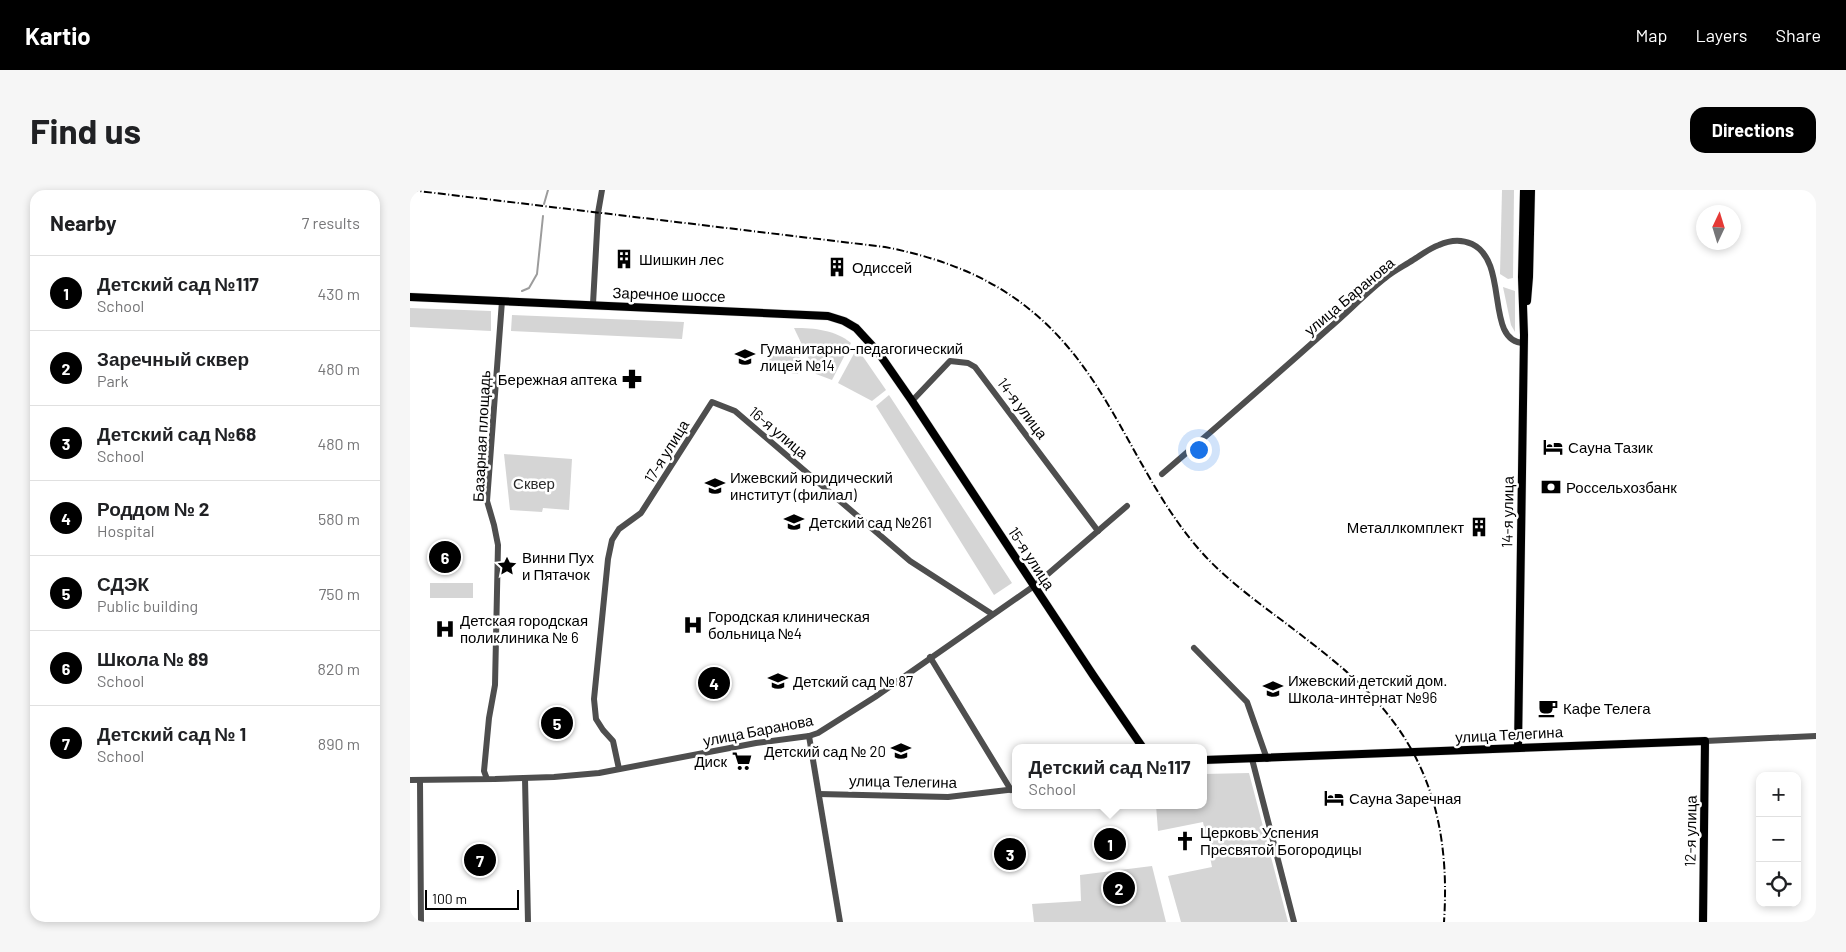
<!DOCTYPE html>
<meta charset="utf-8">
<style>
:root{--surface:#fff;--page:#f6f6f6;--text:#202124;--muted:#757577;--line:#e0e0e0;--accent:#000}
body{margin:0;font-family:Barlow,sans-serif;background:var(--page);color:var(--text)}
.controls{position:absolute;right:15px;bottom:15px;display:grid;overflow:hidden;border-radius:10px;box-shadow:0 2px 8px #0003}
.controls button{width:45px;height:45px;display:grid;place-items:center;padding:0;border:0;border-bottom:1px solid var(--line);background:var(--surface);color:var(--text);font:25px sans-serif}
.compass{position:absolute;left:1286px;top:15px;width:45px;height:45px;border-radius:50%;background:var(--surface);box-shadow:0 2px 8px #0003;rotate:4deg}
.scale{position:absolute;left:15px;bottom:12px;width:94px;box-sizing:border-box;padding-left:5px;border:2px solid #000;border-top:0;font-size:14px;line-height:18px;white-space:nowrap;color:#000;-webkit-text-stroke:4px #fff;paint-order:stroke}
.you{position:absolute;left:788px;top:259px;width:18px;height:18px;margin:-12px;border:4px solid #fff;border-radius:50%;background:#1a73e8;box-shadow:0 0 0 8px #1a73e833}
.badge{display:grid;place-items:center;width:32px;height:32px;border-radius:50%;background:var(--accent);color:#fff;font-size:16px;font-weight:700}
.pin{position:absolute;translate:-50% -50%;border:2px solid #fff;box-shadow:0 1px 5px #0006}
.popup{position:absolute;left:602px;top:554px;width:195px;height:65px;box-sizing:border-box;display:grid;place-content:center;border-radius:10px;background:var(--surface);filter:drop-shadow(0 1px 4px #0005);font-size:16px;white-space:nowrap;color:var(--muted)}
.popup b{font-size:19px;color:var(--text)}
.popup::after{content:'';position:absolute;left:50%;top:100%;margin-left:-10px;border:10px solid transparent;border-top-color:var(--surface)}
.list{margin:0;padding:0;list-style:none}
h2{display:flex;justify-content:space-between;align-items:center;height:65px;margin:0;padding:0 20px;font-size:21px}
h2 small{font-size:16px;font-weight:400;color:var(--muted)}
.list li{display:grid;grid-template-columns:32px 1fr auto;gap:15px;align-items:center;box-sizing:border-box;height:75px;padding:0 20px;border-top:1px solid var(--line)}
.list b{display:block;font-size:19px;white-space:nowrap}
.list p{margin:0;font-size:16px;white-space:nowrap;color:var(--muted)}
.list em{font-size:16px;font-style:normal;color:var(--muted)}
.icon{flex:none;width:28px;height:28px;fill:none;stroke:currentColor;stroke-width:2;stroke-linecap:round;stroke-linejoin:round}
.map{position:relative;flex:none;width:1406px;height:732px;overflow:hidden;border-radius:15px}
header{display:flex;align-items:center;gap:30px;box-sizing:border-box;height:70px;padding:0 25px;background:var(--accent);color:#fff}
header strong{font-size:24px}
nav{display:flex;gap:28px;margin-inline-start:auto;font-size:18px}
.intro{display:flex;align-items:center;justify-content:space-between;box-sizing:border-box;height:120px;padding:0 30px}
h1{margin:0;font-size:35px}
.button{padding:12px 22px;border-radius:15px;background:var(--accent);color:#fff;font-size:18px;font-weight:700}
main{display:flex;gap:30px;padding:0 30px}
aside{flex:1;background:var(--surface);border-radius:15px;box-shadow:0 2px 8px #0003}
.map>svg:first-child{display:block}
</style>
<header>
<strong>Kartio</strong>
<nav><a>Map</a><a>Layers</a><a>Share</a></nav>
</header>
<div class="intro"><h1>Find us</h1><a class="button">Directions</a></div>
<main>
<aside>
<h2>Nearby<small>7 results</small></h2>
<ul class="list">
<li><span class="badge">1</span><div><b>Детский сад №117</b><p>School</p></div><em>430 m</em></li>
<li><span class="badge">2</span><div><b>Заречный сквер</b><p>Park</p></div><em>480 m</em></li>
<li><span class="badge">3</span><div><b>Детский сад №68</b><p>School</p></div><em>480 m</em></li>
<li><span class="badge">4</span><div><b>Роддом № 2</b><p>Hospital</p></div><em>580 m</em></li>
<li><span class="badge">5</span><div><b>СДЭК</b><p>Public building</p></div><em>750 m</em></li>
<li><span class="badge">6</span><div><b>Школа № 89</b><p>School</p></div><em>820 m</em></li>
<li><span class="badge">7</span><div><b>Детский сад № 1</b><p>School</p></div><em>890 m</em></li>
</ul>
</aside>
<div class="map">
<svg width="1406" height="732" viewBox="0 0 1406 732">
<rect width="100%" height="100%" fill="#fff"/>
<!-- green -->
<g fill="#d5d5d5">
<polygon points="1092,0 1104,0 1103,88 1098,89 1090,84"/>
<polygon points="1093,97 1105,101 1105,142 1101,135"/>
<polygon points="0,118 81,121 81,141 0,137"/>
<polygon points="102,125 274,132 272,149 101,141"/>
<path d="M384,138c21,0 41,2 57,15l-19,37 -16,-6z"/>
<polygon points="447,158 476,200 462,211 428,193"/>
<polygon points="360,163 390,167 388,184 358,180"/>
<polygon points="479,205 602,393 584,405 466,216"/>
<polygon points="94,264 162,269 159,320 133,318 132,322 100,320"/>
<rect x="20" y="393" width="43" height="15"/>
<polygon points="839,583 878,732 771,732 758,686 802,677 793,632 748,641 746,615 794,615 794,584"/>
<polygon points="742,676 756,732 624,732 622,714 671,711 670,685"/>
</g>
<g fill="none" stroke-linecap="round" stroke-linejoin="round">
<!-- stream -->
<g stroke="#9c9c9c" stroke-width="2">
<polyline points="134,14 138,0"/>
<polyline points="112,101 119,98 127,84 133,26"/>
</g>
<defs>
<g id="major">
<polyline points="0,107 418,126 434,131 446,138 468,162 502,211 683,485 733,558"/>
<polyline points="1117,111 1119,87 1121,0"/>
<polyline points="1108,558 1114,145 1112,87 1114,0"/>
<polyline points="794,570 1295,551 1293,732"/>
</g>
</defs>
<!-- major casing -->
<use href="#major" stroke="#dbdbdb" stroke-width="9"/>
<!-- minor -->
<g stroke="#4e4e4e" stroke-width="6">
<polyline points="183,114 188,23 192,0"/>
<polyline points="502,211 540,171 558,173 565,177 688,341"/>
<path d="M752,284c56,-48 111,-96 166,-145 19,-16 37,-35 56,-50 9,-8 20,-13 29,-19 8,-5 17,-12 26,-15 11,-5 22,-6 33,-1 38,18 12,98 52,99"/>
<polyline points="784,458 837,512 857,569"/>
<polyline points="520,467 601,600"/>
<polyline points="399,546 430,732"/>
<polyline points="1295,551 1406,546"/>
<polyline points="842,569 884,732"/>
<polyline points="209,579 203,551 193,540 186,529 184,509 198,369 202,350 209,339 231,323 302,212 325,221 500,371 582,424"/>
<polyline points="115,588 118,732"/>
<polyline points="77,589 74,581 79,528 85,495 88,355 84,335 77,311 92,111"/>
<polyline points="0,590 85,589 144,587 189,583 346,553 399,546 408,543 465,507 624,396 717,316"/>
<polyline points="10,590 11,732"/>
<polyline points="409,604 538,607 606,599"/>
</g>
<!-- major -->
<use href="#major" stroke="#000" stroke-width="8"/>
<!-- rail -->
<path stroke="#000" stroke-width="2" stroke-dasharray="8 2.5 1 2.5" stroke-linecap="butt" d="M0,0l475,57c98,19 163,60 216,146 32,51 56,107 96,154 28,33 65,58 99,84 23,18 47,36 68,57 67,66 86,143 80,234"/>
</g>
<!-- icons -->
<defs>
<symbol id="building-bare" viewBox="-9 -9 18 18"><path d="M-4-6H4V6H1V3H-1V6H-4ZM-2.5-4.3h1.7v1.8h-1.7ZM.8-4.3h1.7v1.8H.8ZM-2.5-1h1.7V.8h-1.7ZM.8-1h1.7V.8H.8Z" fill="#000" stroke="#fff" stroke-width="2.5" paint-order="stroke"/></symbol>
<symbol id="school-bare" viewBox="-9 -9 18 18"><path d="M0-5L7-2L0 1L-7-2ZM-4 1L0 2.5L4 1V4Q0 6-4 4Z" fill="#000" stroke="#fff" stroke-width="2.5" paint-order="stroke"/></symbol>
<symbol id="pharmacy-bare" viewBox="-9 -9 18 18"><path d="M-2-6h4v4h4v4h-4v4h-4v-4h-4v-4h4Z" fill="#000" stroke="#fff" stroke-width="2.5" paint-order="stroke"/></symbol>
<symbol id="hotel-bare" viewBox="-9 -9 18 18"><path d="M-6-4.5h1.5V1H6V5H4.5V3h-9V5H-6ZM-4 0a1.8 1.8 0 1 1 3.6 0ZM.5 0V-2.5h3Q6-2.5 6 0Z" fill="#000" stroke="#fff" stroke-width="2.5" paint-order="stroke"/></symbol>
<symbol id="university-bare" viewBox="-9 -9 18 18"><path d="M0-5L7-2L0 1L-7-2ZM-4 1L0 2.5L4 1V4Q0 6-4 4Z" fill="#000" stroke="#fff" stroke-width="2.5" paint-order="stroke"/></symbol>
<symbol id="bank-bare" viewBox="-9 -9 18 18"><path d="M-6-4H6V4H-6ZM0-2.3a2.3 2.3 0 1 0 0 4.6a2.3 2.3 0 1 0 0-4.6Z" fill="#000" stroke="#fff" stroke-width="2.5" paint-order="stroke"/></symbol>
<symbol id="sight-bare" viewBox="-9 -9 18 18"><path d="M0-6L1.8-2.2L6-1.7L2.9 1.2L3.7 5.4L0 3.3L-3.7 5.4L-2.9 1.2L-6-1.7L-1.8-2.2Z" fill="#000" stroke="#fff" stroke-width="2.5" paint-order="stroke"/></symbol>
<symbol id="hospital-bare" viewBox="-9 -9 18 18"><path d="M-5-5h3v3.5h4V-5h3V5h-3V1.5h-4V5h-3Z" fill="#000" stroke="#fff" stroke-width="2.5" paint-order="stroke"/></symbol>
<symbol id="cafe-bare" viewBox="-9 -9 18 18"><path d="M-5.5-4.5H6V0H3Q3 3.5 0 3.5H-2.5Q-5.5 3.5-5.5 0ZM3-3.2v2h1.7v-2ZM-6 4.5H4V6H-6Z" fill="#000" stroke="#fff" stroke-width="2.5" paint-order="stroke"/></symbol>
<symbol id="supermarket-bare" viewBox="-9 -9 18 18"><path d="M-6-5.5h2.5l.6 2H6L4.5 2H-2.5L-4.4-4H-6ZM-1.5 3.2a1.3 1.3 0 1 0 .1 0ZM3 3.2a1.3 1.3 0 1 0 .1 0Z" fill="#000" stroke="#fff" stroke-width="2.5" paint-order="stroke"/></symbol>
<symbol id="church-bare" viewBox="-9 -9 18 18"><path d="M-1.2-6h2.4v3.5h3.3v2.4h-3.3V6h-2.4V-.1h-3.3v-2.4h3.3Z" fill="#000" stroke="#fff" stroke-width="2.5" paint-order="stroke"/></symbol>
</defs>
<g fill-rule="evenodd">
<use href="#building-bare" x="200" y="55" width="28" height="28"/>
<use href="#building-bare" x="413" y="63" width="28" height="28"/>
<use href="#school-bare" x="321" y="153" width="28" height="28"/>
<use href="#pharmacy-bare" x="208" y="175" width="28" height="28"/>
<use href="#hotel-bare" x="1129" y="243" width="28" height="28"/>
<use href="#university-bare" x="291" y="282" width="28" height="28"/>
<use href="#bank-bare" x="1127" y="283" width="28" height="28"/>
<use href="#school-bare" x="370" y="318" width="28" height="28"/>
<use href="#building-bare" x="1055" y="323" width="28" height="28"/>
<use href="#sight-bare" x="83" y="362" width="28" height="28"/>
<use href="#hospital-bare" x="269" y="421" width="28" height="28"/>
<use href="#hospital-bare" x="21" y="425" width="28" height="28"/>
<use href="#school-bare" x="354" y="477" width="28" height="28"/>
<use href="#school-bare" x="849" y="485" width="28" height="28"/>
<use href="#cafe-bare" x="1124" y="504" width="28" height="28"/>
<use href="#school-bare" x="477" y="547" width="28" height="28"/>
<use href="#supermarket-bare" x="318" y="557" width="28" height="28"/>
<use href="#hotel-bare" x="910" y="594" width="28" height="28"/>
<use href="#church-bare" x="761" y="637" width="28" height="28"/>
</g>
<g text-anchor="middle" dominant-baseline="central" stroke-width="5" stroke-linejoin="round" paint-order="stroke">
<!-- poi labels -->
<g font-size="15" fill="#000" stroke="#fff" text-anchor="start">
<text x="229" y="69">Шишкин лес</text>
<text x="442" y="77">Одиссей</text>
<text x="350" y="158">Гуманитарно-педагогический<tspan x="350" dy="17">лицей №14</tspan></text>
<text x="207" y="189" text-anchor="end">Бережная аптека</text>
<text x="1158" y="257">Сауна Тазик</text>
<text x="320" y="287">Ижевский юридический<tspan x="320" dy="17">институт (филиал)</tspan></text>
<text x="1156" y="297">Россельхозбанк</text>
<text x="399" y="332">Детский сад №261</text>
<text x="1054" y="337" text-anchor="end">Металлкомплект</text>
<text x="112" y="367">Винни Пух<tspan x="112" dy="17">и Пятачок</tspan></text>
<text x="298" y="426">Городская клиническая<tspan x="298" dy="17">больница №4</tspan></text>
<text x="50" y="430">Детская городская<tspan x="50" dy="17">поликлиника № 6</tspan></text>
<text x="878" y="490">Ижевский детский дом.<tspan x="878" dy="17">Школа-интернат №96</tspan></text>
<text x="383" y="491">Детский сад № 87</text>
<text x="1153" y="518">Кафе Телега</text>
<text x="476" y="561" text-anchor="end">Детский сад № 20</text>
<text x="317" y="571" text-anchor="end">Диск</text>
<text x="939" y="608">Сауна Заречная</text>
<text x="790" y="642">Церковь Успения<tspan x="790" dy="17">Пресвятой Богородицы</tspan></text>
</g>
<!-- street labels -->
<g font-size="15" fill="#000" stroke="#fff">
<text transform="translate(259 104) rotate(2)">Заречное шоссе</text>
<text transform="translate(939 106) rotate(-40)">улица Баранова</text>
<text transform="translate(613 218) rotate(53)">14-я улица</text>
<text transform="translate(369 242) rotate(40)">16-я улица</text>
<text transform="translate(71 246) rotate(-87)">Базарная площадь</text>
<text transform="translate(256 261) rotate(-58)">17-я улица</text>
<text transform="translate(1097 322) rotate(-89)">14-я улица</text>
<text transform="translate(622 368) rotate(57)">15-я улица</text>
<text transform="translate(348 540) rotate(-11)">улица Баранова</text>
<text transform="translate(1099 544) rotate(-3)">улица Телегина</text>
<text transform="translate(493 591) rotate(1)">улица Телегина</text>
<text transform="translate(1280 641) rotate(-89)">12-я улица</text>
</g>
<!-- park labels -->
<g font-size="15" fill="#2c2c2c" stroke="#fff">
<text x="124" y="293">Сквер</text>
</g>
</g>
</svg>
<div class="controls">
<button>+</button>
<button>−</button>
<button><svg class="icon" aria-label="locate" viewBox="0 0 24 24"><circle cx="12" cy="12" r="6"/><path d="M12 2v4M12 18v4M2 12h4M18 12h4"/></svg></button>
</div>
<svg class="compass" viewBox="-18 -18 36 36"><path d="M0-13l5 13h-10z" fill="#e53935"/><path d="M0 13l5-13h-10z" fill="#757577"/></svg>
<div class="scale">100 m</div>
<div class="you"></div>
<div class="pin badge" style="left:700px;top:654px">1</div>
<div class="popup"><b>Детский сад №117</b>School</div>
<div class="pin badge" style="left:709px;top:698px">2</div>
<div class="pin badge" style="left:600px;top:664px">3</div>
<div class="pin badge" style="left:304px;top:493px">4</div>
<div class="pin badge" style="left:147px;top:533px">5</div>
<div class="pin badge" style="left:35px;top:367px">6</div>
<div class="pin badge" style="left:70px;top:670px">7</div>
</div>
</main>
